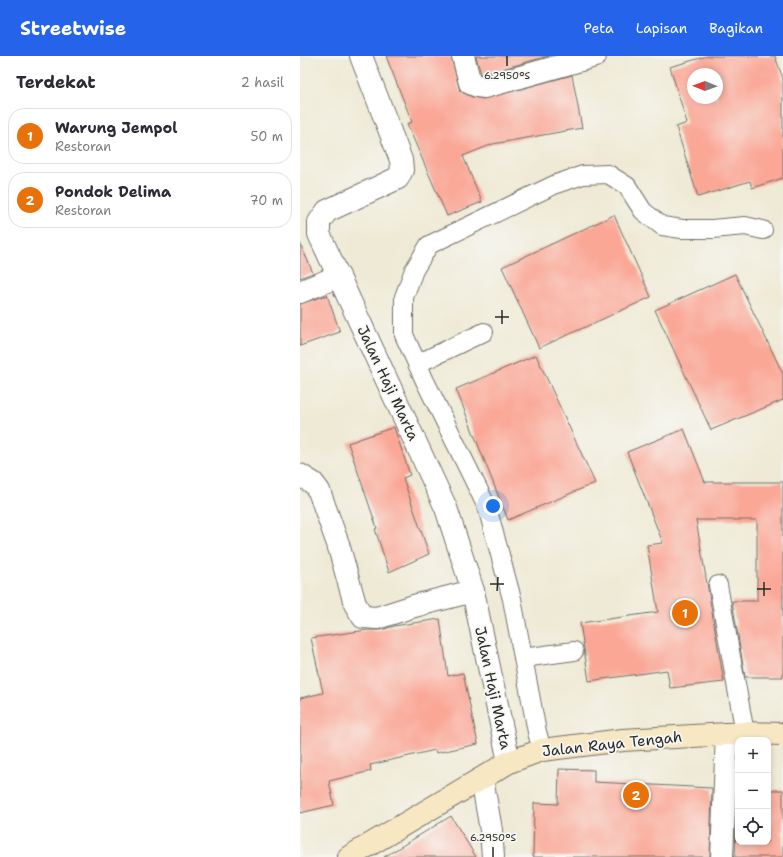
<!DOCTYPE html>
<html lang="id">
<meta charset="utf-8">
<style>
:root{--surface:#fff;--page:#f7f7f7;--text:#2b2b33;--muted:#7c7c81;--line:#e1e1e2;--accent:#2563eb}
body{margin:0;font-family:"Shantell Sans",sans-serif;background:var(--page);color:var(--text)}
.controls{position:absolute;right:12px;bottom:12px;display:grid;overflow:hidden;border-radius:8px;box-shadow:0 2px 6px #0003}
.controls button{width:36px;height:36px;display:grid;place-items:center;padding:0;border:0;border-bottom:1px solid var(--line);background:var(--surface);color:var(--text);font:20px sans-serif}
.compass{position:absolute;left:387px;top:12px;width:36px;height:36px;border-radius:50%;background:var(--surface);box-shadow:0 2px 6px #0003;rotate:271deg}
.you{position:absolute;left:193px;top:450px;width:14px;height:14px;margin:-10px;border:3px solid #fff;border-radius:50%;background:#1a73e8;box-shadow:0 0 0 6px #1a73e833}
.badge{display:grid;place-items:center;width:26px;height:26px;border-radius:50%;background:var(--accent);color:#fff;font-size:13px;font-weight:700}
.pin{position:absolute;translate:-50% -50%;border:2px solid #fff;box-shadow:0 1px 4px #0006}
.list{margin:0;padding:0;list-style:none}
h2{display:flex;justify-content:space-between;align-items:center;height:52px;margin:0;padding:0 16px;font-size:17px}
h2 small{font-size:13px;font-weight:400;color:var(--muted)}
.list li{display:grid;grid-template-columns:26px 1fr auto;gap:12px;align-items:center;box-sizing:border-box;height:56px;margin:0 8px 8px;padding:0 8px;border:1px solid var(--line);border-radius:16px}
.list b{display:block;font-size:15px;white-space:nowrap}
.list p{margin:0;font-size:13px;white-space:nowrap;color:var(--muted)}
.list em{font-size:13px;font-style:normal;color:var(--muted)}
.icon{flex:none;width:22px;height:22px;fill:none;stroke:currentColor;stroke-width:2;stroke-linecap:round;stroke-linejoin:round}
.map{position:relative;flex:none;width:483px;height:801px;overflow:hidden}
header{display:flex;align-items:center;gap:24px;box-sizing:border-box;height:56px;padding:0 20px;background:var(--accent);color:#fff}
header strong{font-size:19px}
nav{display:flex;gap:22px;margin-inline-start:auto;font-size:14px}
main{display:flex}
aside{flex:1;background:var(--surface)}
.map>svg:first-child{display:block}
</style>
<header>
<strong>Streetwise</strong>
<nav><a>Peta</a><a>Lapisan</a><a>Bagikan</a></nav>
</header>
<main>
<aside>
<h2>Terdekat<small>2 hasil</small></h2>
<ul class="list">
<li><span class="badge" style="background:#e8710a">1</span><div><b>Warung Jempol</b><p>Restoran</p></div><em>50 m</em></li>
<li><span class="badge" style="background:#e8710a">2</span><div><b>Pondok Delima</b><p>Restoran</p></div><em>70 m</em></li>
</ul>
</aside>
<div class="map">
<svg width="483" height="801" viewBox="0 0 483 801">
<rect width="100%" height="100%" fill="#f6f6f2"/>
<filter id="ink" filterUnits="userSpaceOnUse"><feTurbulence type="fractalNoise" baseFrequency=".025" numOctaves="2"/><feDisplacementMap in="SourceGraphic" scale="8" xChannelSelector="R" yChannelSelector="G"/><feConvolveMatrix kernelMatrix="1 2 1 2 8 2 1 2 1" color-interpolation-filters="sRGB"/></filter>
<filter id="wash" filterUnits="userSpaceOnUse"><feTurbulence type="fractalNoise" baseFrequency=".012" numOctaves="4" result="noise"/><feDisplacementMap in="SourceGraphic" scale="16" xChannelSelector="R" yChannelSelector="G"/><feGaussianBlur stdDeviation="0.9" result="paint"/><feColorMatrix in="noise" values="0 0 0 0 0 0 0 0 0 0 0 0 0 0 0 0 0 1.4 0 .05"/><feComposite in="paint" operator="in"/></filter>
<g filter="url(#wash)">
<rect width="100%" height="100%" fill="#efead5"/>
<g id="blocks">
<!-- building -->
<g fill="#faa796" fill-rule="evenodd">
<polygon points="86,0 151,0 160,35 172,41 183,43 272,19 282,72 193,88 163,100 182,146 147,160 107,68 112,66"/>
<polygon points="176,0 249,0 184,18 181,18"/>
<path d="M407,0h68l8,23v99l-31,10 -2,-7 -52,16 -22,-70 11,-4 -17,-56zM393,18h24v24h-24z"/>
<polygon points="314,159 351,241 239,292 202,211"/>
<polygon points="0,187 13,217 0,222"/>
<polygon points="435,218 483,318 483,344 411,374 355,254"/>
<polygon points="27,239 40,276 0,290 0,248"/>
<polygon points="236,299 295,427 208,464 156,333"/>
<polygon points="94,371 110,419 103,422 129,498 89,516 75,473 77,472 48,387"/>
<polygon points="384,373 405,426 483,426 483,621 445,621 432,545 457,545 457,464 396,464 424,626 370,632 367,614 289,625 280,567 358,556 347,489 363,487 327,396"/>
<polygon points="140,563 148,620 163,617 178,688 136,697 135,694 70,709 71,715 29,725 34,749 0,757 0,642 23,637 11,582 67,574 81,574 94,570"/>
<polygon points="259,713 294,714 294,726 412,732 410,801 233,801 234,747 258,748"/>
<polygon points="437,733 438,786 468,786 468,734 483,734 483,801 435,801"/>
<polygon points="151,760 176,801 84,801"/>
</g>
</g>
</g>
<g filter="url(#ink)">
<use href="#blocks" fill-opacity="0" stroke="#706e66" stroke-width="1"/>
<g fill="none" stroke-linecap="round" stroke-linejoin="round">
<defs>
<g id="lane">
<polyline points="117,308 184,276"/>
<polyline points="418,529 445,677"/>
<polyline points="223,602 274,595"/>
<polyline points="242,694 237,676 212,543 187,451 125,325 104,279 104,241 114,214 129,189 256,128 283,119 308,118 327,130 343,155 362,170 382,173 412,173 445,170 463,174"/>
</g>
<g id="street">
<polyline points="61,0 101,104 102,114 98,122 27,155 19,166 19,178 146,452 173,535 209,706"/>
<polyline points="163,0 170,27 177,30 185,31 295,0"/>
<polyline points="0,236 39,220"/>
<polyline points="0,419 13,427 19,435 38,488 55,548 63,561 77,562 114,550 173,535"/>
<polyline points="182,723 191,774 193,801"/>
<polyline points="422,801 427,678"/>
</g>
<polyline id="secondary" points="49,801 209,706 242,694 323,684 445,677 483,678"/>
</defs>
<!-- lane casing -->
<use href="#lane" stroke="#706e66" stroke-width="20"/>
<!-- street casing -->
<use href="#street" stroke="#706e66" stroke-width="24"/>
<!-- secondary casing -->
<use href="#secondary" stroke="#706e66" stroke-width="24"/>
<!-- lane -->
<use href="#lane" stroke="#fff" stroke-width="18"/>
<!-- street -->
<use href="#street" stroke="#fff" stroke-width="22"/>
<!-- secondary -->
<use href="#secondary" stroke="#f8e7c3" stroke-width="22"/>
</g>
</g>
<!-- ticks -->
<path fill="none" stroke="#2b2b2b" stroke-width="1.5" d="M207,10v-10M195,261h14M202,268v-14M190,528h14M457,533h14M197,535l1,-14M464,540v-14M193,801v-10"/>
<g text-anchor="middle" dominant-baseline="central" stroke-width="3.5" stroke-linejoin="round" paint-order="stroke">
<!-- street labels -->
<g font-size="15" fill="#2b2b2b" stroke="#f6f6f2">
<text transform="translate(88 327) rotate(65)">Jalan Haji Marta</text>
<text transform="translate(193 632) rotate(78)">Jalan Haji Marta</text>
<text transform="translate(312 688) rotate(-6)">Jalan Raya Tengah</text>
</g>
</g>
<g font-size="10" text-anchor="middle" fill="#2b2b2b" stroke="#f6f6f2" stroke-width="3.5" stroke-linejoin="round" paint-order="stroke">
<text x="207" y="23">6.2950°S</text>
<text x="193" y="785">6.2950°S</text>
</g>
</svg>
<div class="controls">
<button>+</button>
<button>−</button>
<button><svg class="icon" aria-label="locate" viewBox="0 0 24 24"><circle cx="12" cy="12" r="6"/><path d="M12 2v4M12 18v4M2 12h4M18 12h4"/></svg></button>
</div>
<svg class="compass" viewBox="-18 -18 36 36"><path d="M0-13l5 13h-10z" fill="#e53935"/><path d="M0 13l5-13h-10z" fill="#7c7c81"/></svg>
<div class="you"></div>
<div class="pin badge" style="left:385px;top:557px;background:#e8710a">1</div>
<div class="pin badge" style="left:336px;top:739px;background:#e8710a">2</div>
</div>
</main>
